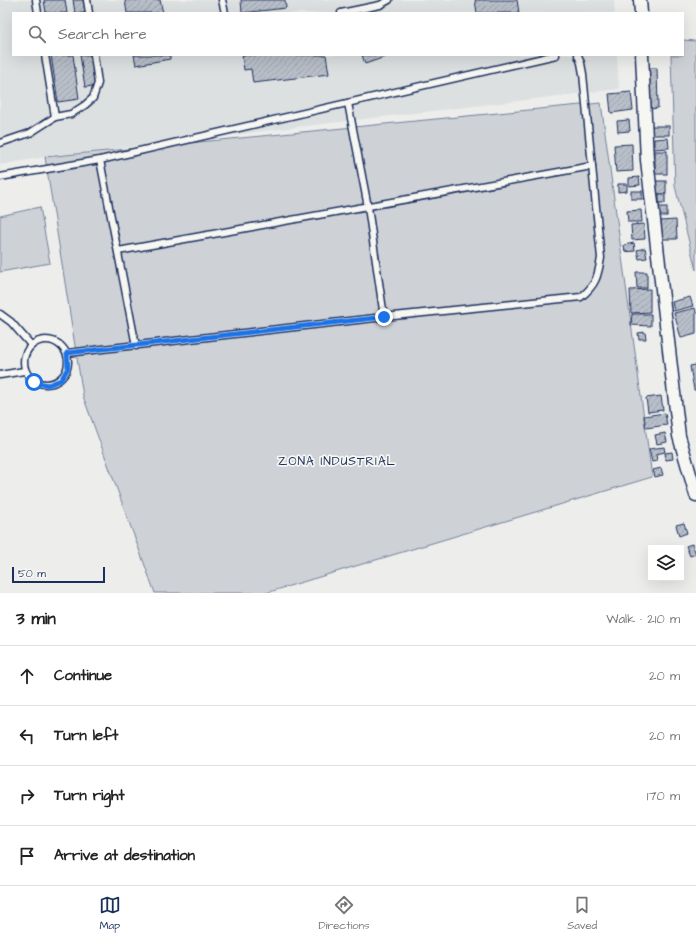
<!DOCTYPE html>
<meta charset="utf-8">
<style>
:root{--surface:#fff;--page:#f6f6f6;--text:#222;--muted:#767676;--line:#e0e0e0;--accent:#1b2f5e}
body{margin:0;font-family:"Architects Daughter",sans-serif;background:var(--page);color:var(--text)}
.controls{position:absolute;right:12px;bottom:12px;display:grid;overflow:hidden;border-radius:0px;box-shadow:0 4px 16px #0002}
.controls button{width:36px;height:36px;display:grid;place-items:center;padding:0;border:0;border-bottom:1px solid var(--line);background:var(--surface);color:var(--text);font:20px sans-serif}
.scale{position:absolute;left:12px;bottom:10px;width:93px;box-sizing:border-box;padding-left:4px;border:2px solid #1b2f5e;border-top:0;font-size:11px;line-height:14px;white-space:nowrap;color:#1b2f5e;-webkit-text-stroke:3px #f6f6f2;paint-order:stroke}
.stop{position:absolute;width:12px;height:12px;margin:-9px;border:3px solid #1a73e8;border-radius:50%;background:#fff}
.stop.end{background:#1a73e8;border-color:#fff;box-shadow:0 1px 4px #0008}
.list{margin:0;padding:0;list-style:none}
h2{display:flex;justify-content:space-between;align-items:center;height:52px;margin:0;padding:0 16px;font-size:17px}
h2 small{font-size:13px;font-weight:400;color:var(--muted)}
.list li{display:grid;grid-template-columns:26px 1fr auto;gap:12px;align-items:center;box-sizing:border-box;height:60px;padding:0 16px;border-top:1px solid var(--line)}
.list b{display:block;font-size:15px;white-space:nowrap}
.list em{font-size:13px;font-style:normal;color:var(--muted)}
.icon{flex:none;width:22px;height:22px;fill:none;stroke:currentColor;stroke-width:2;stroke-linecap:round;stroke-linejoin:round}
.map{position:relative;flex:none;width:696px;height:593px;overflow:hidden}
.search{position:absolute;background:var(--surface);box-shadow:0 4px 16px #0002;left:12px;right:12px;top:12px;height:44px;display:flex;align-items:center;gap:10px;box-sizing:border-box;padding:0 14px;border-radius:0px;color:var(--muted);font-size:15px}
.sheet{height:292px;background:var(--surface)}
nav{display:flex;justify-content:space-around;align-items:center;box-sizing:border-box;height:56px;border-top:1px solid var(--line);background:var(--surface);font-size:11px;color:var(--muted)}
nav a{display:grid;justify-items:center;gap:2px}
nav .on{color:var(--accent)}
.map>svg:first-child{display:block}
</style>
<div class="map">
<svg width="696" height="593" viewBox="0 0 696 593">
<defs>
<pattern id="building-hatch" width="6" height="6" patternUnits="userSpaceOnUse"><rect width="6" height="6" fill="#b9bfc8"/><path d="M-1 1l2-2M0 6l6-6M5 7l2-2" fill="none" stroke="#9ea4ae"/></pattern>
</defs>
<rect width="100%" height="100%" fill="#edeeec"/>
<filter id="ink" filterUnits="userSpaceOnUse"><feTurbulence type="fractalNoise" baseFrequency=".025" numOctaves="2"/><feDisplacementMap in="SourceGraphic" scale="8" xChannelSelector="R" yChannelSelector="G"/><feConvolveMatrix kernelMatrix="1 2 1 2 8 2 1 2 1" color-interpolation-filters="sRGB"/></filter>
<g filter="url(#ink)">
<!-- built -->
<polygon fill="#dde0e1" points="0,0 614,0 615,13 13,13 13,55 617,55 619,89 45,157 0,165"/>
<!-- green -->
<g fill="#ced2d7" stroke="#74809a">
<polygon points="683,40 696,41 696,270 675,186 671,55 683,55"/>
<polygon points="601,103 652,477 266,593 155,593 83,396 45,157"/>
<polygon points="40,207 50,263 0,272 0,216"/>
</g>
<!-- building -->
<g fill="url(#building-hatch)" stroke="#1b2f5e">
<polygon points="44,0 65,0 67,13 46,13"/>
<polygon points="73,0 84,0 86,13 75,13"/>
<polygon points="125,0 160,0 163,13 127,13"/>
<polygon points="241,0 285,0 286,8 242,13"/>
<polygon points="475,0 517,0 519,13 477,13"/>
<polygon points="51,55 73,55 79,99 58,102"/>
<polygon points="80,55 91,55 95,86 85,87"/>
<polygon points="134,55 170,55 170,59 136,65"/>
<polygon points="242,55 326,55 329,74 253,83 251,69 244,70"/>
<polygon points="362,55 388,55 388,56 365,64"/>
<polygon points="648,68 657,68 658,108 650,109"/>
<polygon points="631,92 633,110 611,113 609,94"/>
<polygon points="629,120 630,131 618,132 617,121"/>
<rect x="652" y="126" width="17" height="9"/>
<polygon points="668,138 669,148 654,149 654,139"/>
<polygon points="632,144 633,171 616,172 614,145"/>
<rect x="655" y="151" width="12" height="23"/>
<polygon points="639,177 640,185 629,186 629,178"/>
<rect x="656" y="181" width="10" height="13"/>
<polygon points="618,184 627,184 627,191 618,192"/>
<rect x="631" y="191" width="11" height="8"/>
<rect x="659" y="194" width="6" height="9"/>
<rect x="659" y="207" width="8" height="9"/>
<polygon points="641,210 642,222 628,222 627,211"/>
<polygon points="676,220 677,239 662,239 661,221"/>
<polygon points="644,224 645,239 632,240 631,225"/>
<polygon points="634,243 635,251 625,252 624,245"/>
<polygon points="645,248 647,258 639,259 637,250"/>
<polygon points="636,272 647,272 647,288 637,288"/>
<polygon points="650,289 650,312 631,313 630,290"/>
<polygon points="690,297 693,306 674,311 672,302"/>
<polygon points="695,308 696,312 696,334 681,338 674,313"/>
<polygon points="632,314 651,314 651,326 631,325"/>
<polygon points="645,332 646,339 639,339 638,333"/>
<polygon points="696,365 696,390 694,390 690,366"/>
<polygon points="661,396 663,410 648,412 646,398"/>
<polygon points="665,413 667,425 646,428 644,416"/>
<polygon points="665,433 667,442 657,444 655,435"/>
<polygon points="664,447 665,452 656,454 657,461 652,462 649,449"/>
<polygon points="672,452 673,459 666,460 665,453"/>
<polygon points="661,468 663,475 655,477 653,470"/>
<polygon points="684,523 687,533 679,536 676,525"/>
<polygon points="692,544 696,554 690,556 686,546"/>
</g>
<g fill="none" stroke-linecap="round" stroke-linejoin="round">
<defs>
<g id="service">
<polyline points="36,0 38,13"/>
<polyline points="87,0 89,13"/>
<polyline points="222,0 225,13"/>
<polyline points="341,13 380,5 389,0"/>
<polyline points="45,55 55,117"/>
<polyline points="348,103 368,207 384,317"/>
<polyline points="0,143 30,133 55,117 71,114 85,105 93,98 98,83 94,55"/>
<polyline points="100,160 136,346"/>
<polyline points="0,177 100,160 556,55"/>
<polyline points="118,251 592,166"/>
<polyline points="0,314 11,322 31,345"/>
<circle cx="46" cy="362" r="22"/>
<path d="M67,353l317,-36 197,-20c15,-12 17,-21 20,-39l-18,-184 -2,-11 -3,-8"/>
<polyline points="0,375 24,371"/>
</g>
<g id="minor">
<polyline points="640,0 641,13"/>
<polyline points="642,55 647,160 679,436 696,495"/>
</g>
</defs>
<!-- service casing -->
<use href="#service" stroke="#1b2f5e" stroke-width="9"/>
<!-- minor casing -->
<use href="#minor" stroke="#1b2f5e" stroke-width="15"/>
<!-- service -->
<use href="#service" stroke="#f6f6f2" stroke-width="6"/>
<!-- minor -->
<use href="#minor" stroke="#f6f6f2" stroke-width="12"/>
</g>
</g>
<g fill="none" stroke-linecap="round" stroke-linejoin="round" filter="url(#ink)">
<!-- route -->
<polyline stroke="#1a73e8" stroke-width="5" points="34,382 48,385 61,380 68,368 67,353 384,317"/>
</g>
<g text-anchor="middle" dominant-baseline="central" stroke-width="3.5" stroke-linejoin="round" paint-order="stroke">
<!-- neighbourhood labels -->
<g font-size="12" letter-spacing="1" fill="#1b2f5e" stroke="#f6f6f2">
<text x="337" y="461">ZONA INDUSTRIAL</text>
</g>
</g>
</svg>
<div class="controls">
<button><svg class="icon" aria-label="layers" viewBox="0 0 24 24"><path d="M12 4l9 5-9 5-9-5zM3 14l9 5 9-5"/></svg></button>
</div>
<div class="scale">50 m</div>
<div class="stop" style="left:34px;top:382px"></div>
<div class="stop end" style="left:384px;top:317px"></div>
<div class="search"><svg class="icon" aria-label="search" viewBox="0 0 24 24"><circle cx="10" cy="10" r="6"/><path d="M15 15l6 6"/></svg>Search here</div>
</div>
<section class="sheet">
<h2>3 min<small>Walk · 210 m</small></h2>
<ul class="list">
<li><svg class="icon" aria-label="ahead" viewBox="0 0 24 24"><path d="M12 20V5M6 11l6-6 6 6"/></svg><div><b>Continue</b></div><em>20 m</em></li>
<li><svg class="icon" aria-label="left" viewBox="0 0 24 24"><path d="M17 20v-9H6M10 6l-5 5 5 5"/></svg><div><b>Turn left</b></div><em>20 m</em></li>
<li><svg class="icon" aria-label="right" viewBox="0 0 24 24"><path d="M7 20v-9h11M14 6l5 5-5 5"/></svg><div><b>Turn right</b></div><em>170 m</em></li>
<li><svg class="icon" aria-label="arrive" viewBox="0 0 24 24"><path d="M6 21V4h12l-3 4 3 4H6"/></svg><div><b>Arrive at destination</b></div></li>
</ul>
</section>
<nav>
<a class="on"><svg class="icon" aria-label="map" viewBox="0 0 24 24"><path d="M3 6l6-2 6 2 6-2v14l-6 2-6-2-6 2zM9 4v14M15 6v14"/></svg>Map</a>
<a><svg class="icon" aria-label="directions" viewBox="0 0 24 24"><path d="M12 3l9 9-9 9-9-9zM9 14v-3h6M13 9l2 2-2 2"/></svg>Directions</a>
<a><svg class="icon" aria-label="saved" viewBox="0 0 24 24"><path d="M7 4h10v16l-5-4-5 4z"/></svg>Saved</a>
</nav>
